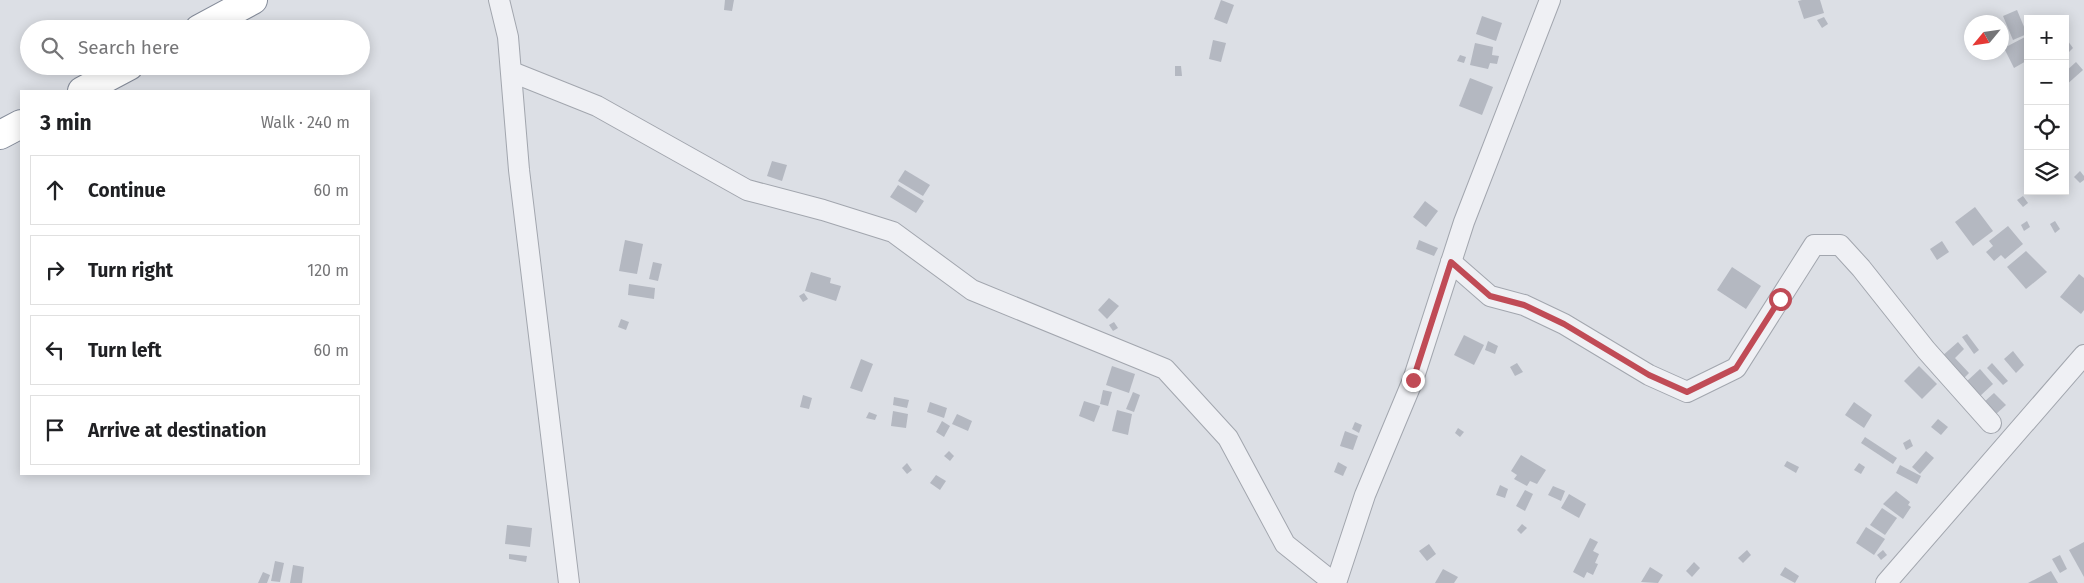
<!DOCTYPE html>
<meta charset="utf-8">
<style>
:root{--surface:#fff;--page:#f2f2f2;--text:#202124;--muted:#757577;--line:#e0e0e0}
body{margin:0;font-family:"Fira Sans",sans-serif;background:var(--page);color:var(--text)}
.controls{position:absolute;right:15px;top:15px;display:grid;overflow:hidden;border-radius:0px;box-shadow:0 2px 12px #0003}
.controls button{width:45px;height:45px;display:grid;place-items:center;padding:0;border:0;border-bottom:1px solid var(--line);background:var(--surface);color:var(--text);font:25px sans-serif}
.compass{position:absolute;left:1964px;top:15px;width:45px;height:45px;border-radius:50%;background:var(--surface);box-shadow:0 2px 12px #0003;rotate:241deg}
.stop{position:absolute;width:15px;height:15px;margin:-11px;border:4px solid #c04b56;border-radius:50%;background:#fff}
.stop.end{background:#c04b56;border-color:#fff;box-shadow:0 1px 5px #0008}
.list{margin:0;padding:0;list-style:none}
h2{display:flex;justify-content:space-between;align-items:center;height:65px;margin:0;padding:0 20px;font-size:21px}
h2 small{font-size:16px;font-weight:400;color:var(--muted)}
.list li{display:grid;grid-template-columns:32px 1fr auto;gap:15px;align-items:center;box-sizing:border-box;height:70px;margin:0 10px 10px;padding:0 10px;border:1px solid var(--line);border-radius:0px}
.list b{display:block;font-size:19px;white-space:nowrap}
.list em{font-size:16px;font-style:normal;color:var(--muted)}
.icon{flex:none;width:28px;height:28px;fill:none;stroke:currentColor;stroke-width:2;stroke-linecap:round;stroke-linejoin:round}
.map{position:relative;flex:none;width:2084px;height:583px;overflow:hidden}
.search{position:absolute;background:var(--surface);box-shadow:0 2px 12px #0003;left:20px;top:20px;width:350px;height:55px;display:flex;align-items:center;gap:12px;box-sizing:border-box;padding:0 18px;border-radius:28px;color:var(--muted);font-size:19px}
.panel{position:absolute;background:var(--surface);box-shadow:0 2px 12px #0003;left:20px;top:90px;width:350px;height:385px;border-radius:0px}
.map>svg:first-child{display:block}
</style>
<div class="map">
<svg width="2084" height="583" viewBox="0 0 2084 583">
<rect width="100%" height="100%" fill="#dcdfe5"/>
<!-- building -->
<g fill="#b4b8c1">
<polygon points="725,0 734,0 732,11 724,10"/>
<polygon points="1221,0 1234,5 1227,24 1214,19"/>
<polygon points="1802,0 1820,0 1824,13 1804,19 1798,1"/>
<polygon points="2017,10 2027,34 2013,40 2003,16"/>
<polygon points="1482,16 1502,23 1496,41 1476,34"/>
<polygon points="1824,17 1828,24 1822,28 1817,20"/>
<polygon points="2025,37 2028,42 2028,60 2014,68 2004,48"/>
<polygon points="2065,37 2073,48 2069,52 2065,47"/>
<polygon points="1213,40 1226,43 1221,62 1209,59"/>
<polygon points="1475,43 1493,47 1492,55 1499,56 1497,64 1490,63 1488,69 1470,65"/>
<polygon points="1460,55 1466,57 1464,63 1457,61"/>
<polygon points="2076,62 2083,70 2065,86 2065,72"/>
<polygon points="1175,66 1181,66 1182,76 1175,76"/>
<polygon points="1470,78 1493,87 1482,115 1459,106"/>
<polygon points="772,161 787,165 782,181 767,176"/>
<polygon points="905,170 930,185 923,196 898,181"/>
<polygon points="2080,171 2084,176 2084,180 2080,183 2074,177"/>
<polygon points="898,185 924,201 916,213 890,197"/>
<polygon points="2023,196 2028,203 2023,207 2017,200"/>
<polygon points="1425,201 1438,211 1426,227 1413,217"/>
<polygon points="1975,207 1993,231 1973,246 1955,222"/>
<polygon points="2027,221 2030,227 2024,231 2021,225"/>
<polygon points="2055,221 2060,229 2055,233 2050,224"/>
<polygon points="2008,226 2023,244 2005,259 2001,255 1994,261 1986,252 1993,246 1989,241"/>
<polygon points="625,240 643,244 637,274 619,271"/>
<polygon points="1419,240 1438,248 1434,256 1416,249"/>
<polygon points="1942,241 1949,252 1937,260 1930,249"/>
<polygon points="2026,251 2047,272 2026,289 2007,267"/>
<polygon points="653,262 662,264 658,281 649,279"/>
<polygon points="1732,267 1761,286 1746,309 1717,290"/>
<polygon points="811,272 831,278 830,283 841,286 836,301 805,291"/>
<polygon points="2079,274 2084,278 2084,310 2081,314 2060,297"/>
<polygon points="629,284 655,288 654,299 628,295"/>
<polygon points="804,293 808,299 803,302 799,296"/>
<polygon points="1109,298 1119,306 1107,319 1098,310"/>
<polygon points="621,319 629,322 626,330 618,327"/>
<polygon points="1114,322 1118,328 1113,331 1109,325"/>
<polygon points="1967,334 1979,350 1974,354 1962,337"/>
<polygon points="1464,335 1484,345 1474,365 1454,355"/>
<polygon points="1488,341 1498,346 1495,354 1485,350"/>
<polygon points="1958,342 1964,349 1955,358 1969,373 1963,379 1941,357"/>
<polygon points="2013,351 2024,365 2016,373 2004,359"/>
<polygon points="861,359 873,364 862,392 850,388"/>
<polygon points="1517,363 1523,372 1515,376 1510,367"/>
<polygon points="1992,363 2008,381 2003,385 1987,368"/>
<polygon points="1112,366 1135,374 1129,393 1106,385"/>
<polygon points="1919,366 1937,384 1922,399 1904,381"/>
<polygon points="1980,369 1993,384 1979,397 1966,382"/>
<polygon points="1103,390 1112,392 1108,406 1100,404"/>
<polygon points="1133,392 1140,395 1134,412 1126,409"/>
<polygon points="1994,393 2006,405 1995,415 1984,402"/>
<polygon points="803,395 812,398 809,409 800,407"/>
<polygon points="894,397 909,400 907,408 893,405"/>
<polygon points="1084,401 1100,406 1094,422 1079,416"/>
<polygon points="930,402 947,408 944,418 927,412"/>
<polygon points="1854,402 1872,415 1864,428 1845,415"/>
<polygon points="1117,410 1132,414 1128,435 1112,431"/>
<polygon points="893,411 908,414 906,428 891,426"/>
<polygon points="869,412 877,415 875,420 866,418"/>
<polygon points="957,414 972,421 968,431 952,424"/>
<polygon points="1938,419 1948,427 1941,435 1931,427"/>
<polygon points="942,421 950,426 944,437 936,432"/>
<polygon points="1355,422 1362,425 1359,433 1352,429"/>
<polygon points="1458,428 1464,432 1460,437 1455,433"/>
<polygon points="1345,431 1358,436 1353,450 1340,446"/>
<polygon points="1865,437 1897,458 1893,464 1861,443"/>
<polygon points="1910,439 1913,446 1906,450 1903,443"/>
<polygon points="949,451 954,456 950,461 944,456"/>
<polygon points="1926,451 1934,458 1920,474 1912,467"/>
<polygon points="1521,455 1546,470 1537,484 1530,481 1527,486 1514,479 1517,475 1511,471"/>
<polygon points="1787,461 1799,467 1796,473 1784,466"/>
<polygon points="1338,462 1347,467 1343,476 1334,472"/>
<polygon points="907,463 912,470 907,474 902,468"/>
<polygon points="1859,463 1865,467 1861,474 1854,470"/>
<polygon points="1900,465 1921,476 1917,484 1896,473"/>
<polygon points="936,475 946,481 940,490 930,483"/>
<polygon points="1500,485 1508,489 1505,498 1496,495"/>
<polygon points="1553,486 1565,491 1561,501 1548,495"/>
<polygon points="1525,490 1533,494 1525,511 1516,506"/>
<polygon points="1896,491 1910,502 1908,505 1911,507 1903,519 1883,504"/>
<polygon points="1569,494 1586,504 1579,518 1561,508"/>
<polygon points="1882,508 1897,518 1885,535 1870,525"/>
<polygon points="1522,524 1527,528 1521,534 1517,530"/>
<polygon points="507,525 532,528 530,547 505,544"/>
<polygon points="1866,527 1885,539 1874,555 1856,543"/>
<polygon points="1590,538 1598,542 1593,551 1599,554 1595,563 1598,564 1593,575 1587,572 1584,578 1573,572"/>
<polygon points="2084,542 2084,577 2069,550"/>
<polygon points="1429,544 1436,554 1427,561 1419,551"/>
<polygon points="1747,550 1751,555 1743,563 1738,558"/>
<polygon points="1883,550 1887,555 1881,560 1877,555"/>
<polygon points="509,554 527,556 526,562 509,559"/>
<polygon points="2060,555 2067,569 2060,573 2052,559"/>
<polygon points="275,561 284,563 280,582 271,581"/>
<polygon points="1694,562 1700,568 1692,577 1686,571"/>
<polygon points="293,565 304,567 302,583 290,583"/>
<polygon points="1650,567 1663,575 1658,583 1641,582"/>
<polygon points="1785,567 1799,576 1795,583 1780,575"/>
<polygon points="1443,569 1458,577 1454,583 1435,583"/>
<polygon points="2051,571 2058,583 2028,583"/>
<polygon points="263,572 270,575 267,583 258,583"/>
</g>
<g fill="none" stroke-linecap="round" stroke-linejoin="round">
<defs>
<g id="minor">
<polyline points="499,0 508,37 519,170 569,583"/>
<polyline points="512,72 597,106 747,190 823,210 893,232 972,290 1165,369 1228,438 1285,544 1334,583"/>
<polyline points="1451,262 1490,296 1524,305 1564,324 1649,375 1687,392 1736,368 1814,245 1840,245 1861,268 1926,350 1991,423"/>
<polyline points="1336,583 1365,495 1413,380 1464,222 1550,0"/>
<polyline points="1886,583 2084,355"/>
</g>
<g id="highway">
<polyline points="199,29 253,0"/>
<polyline points="82,91 129,66"/>
<polyline points="0,135 21,124"/>
</g>
</defs>
<!-- minor casing -->
<use href="#minor" stroke="#a2a6ae" stroke-width="22"/>
<!-- highway casing -->
<use href="#highway" stroke="#858c9a" stroke-width="30"/>
<!-- minor -->
<use href="#minor" stroke="#eff0f4" stroke-width="20"/>
<!-- highway -->
<use href="#highway" stroke="#fff" stroke-width="28"/>
</g>
<g fill="none" stroke-linecap="round" stroke-linejoin="round">
<!-- route -->
<polyline stroke="#c04b56" stroke-width="6" points="1413,380 1451,262 1490,296 1524,305 1564,324 1649,375 1687,392 1736,368 1780,299"/>
</g>
</svg>
<div class="controls">
<button>+</button>
<button>−</button>
<button><svg class="icon" aria-label="locate" viewBox="0 0 24 24"><circle cx="12" cy="12" r="6"/><path d="M12 2v4M12 18v4M2 12h4M18 12h4"/></svg></button>
<button><svg class="icon" aria-label="layers" viewBox="0 0 24 24"><path d="M12 4l9 5-9 5-9-5zM3 14l9 5 9-5"/></svg></button>
</div>
<svg class="compass" viewBox="-18 -18 36 36"><path d="M0-13l5 13h-10z" fill="#e53935"/><path d="M0 13l5-13h-10z" fill="#757577"/></svg>
<div class="stop" style="left:1780px;top:299px"></div>
<div class="stop end" style="left:1413px;top:380px"></div>
<div class="search"><svg class="icon" aria-label="search" viewBox="0 0 24 24"><circle cx="10" cy="10" r="6"/><path d="M15 15l6 6"/></svg>Search here</div>
<section class="panel">
<h2>3 min<small>Walk · 240 m</small></h2>
<ul class="list">
<li><svg class="icon" aria-label="ahead" viewBox="0 0 24 24"><path d="M12 20V5M6 11l6-6 6 6"/></svg><div><b>Continue</b></div><em>60 m</em></li>
<li><svg class="icon" aria-label="right" viewBox="0 0 24 24"><path d="M7 20v-9h11M14 6l5 5-5 5"/></svg><div><b>Turn right</b></div><em>120 m</em></li>
<li><svg class="icon" aria-label="left" viewBox="0 0 24 24"><path d="M17 20v-9H6M10 6l-5 5 5 5"/></svg><div><b>Turn left</b></div><em>60 m</em></li>
<li><svg class="icon" aria-label="arrive" viewBox="0 0 24 24"><path d="M6 21V4h12l-3 4 3 4H6"/></svg><div><b>Arrive at destination</b></div></li>
</ul>
</section>
</div>
